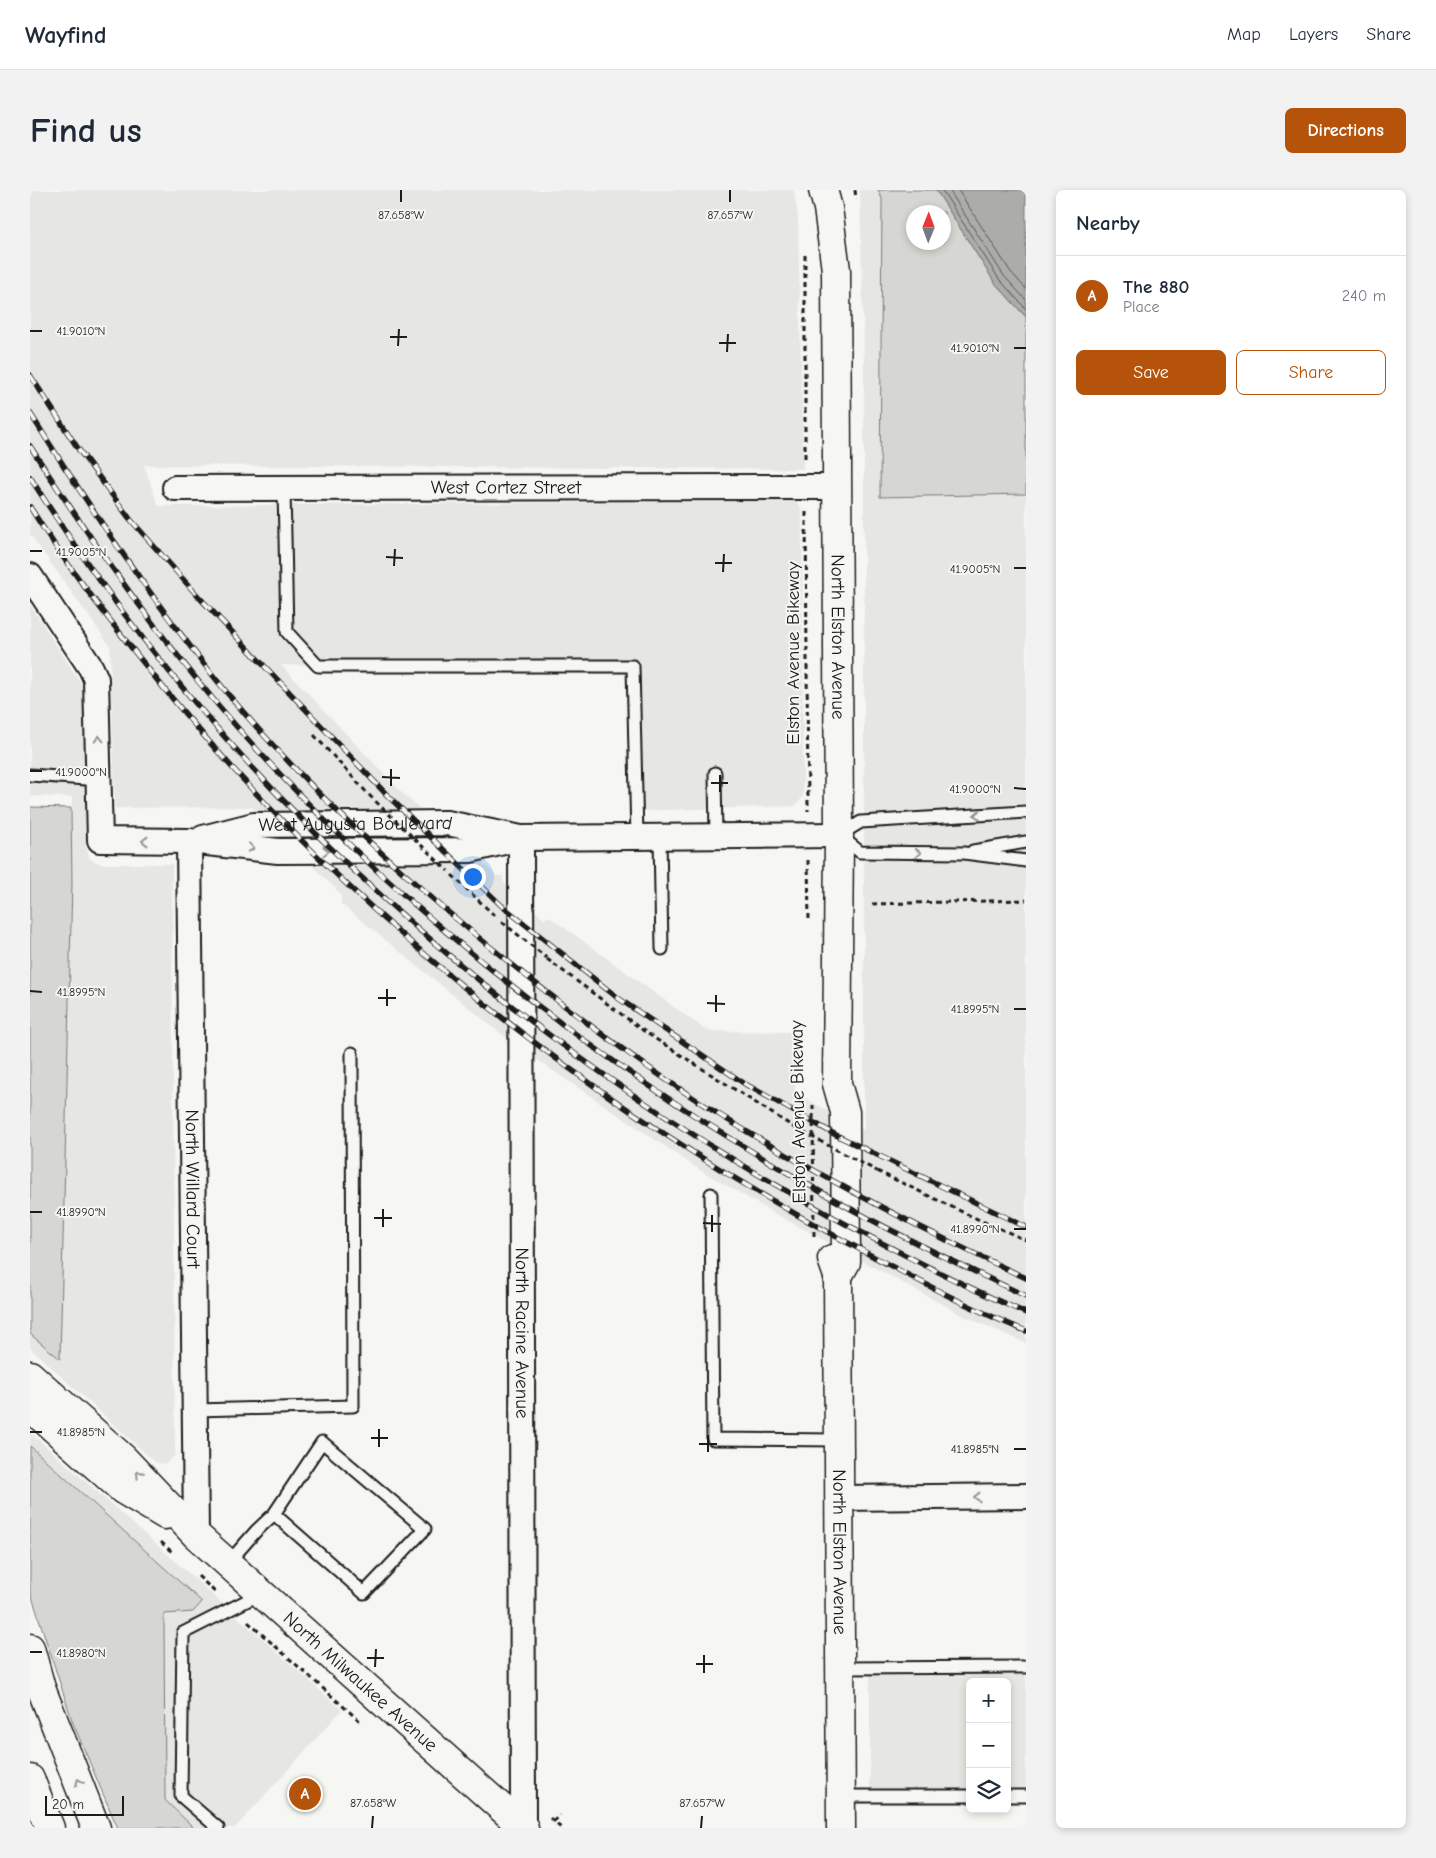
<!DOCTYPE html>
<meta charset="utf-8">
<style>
:root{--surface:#fff;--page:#f2f2f3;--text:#1f2937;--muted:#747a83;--line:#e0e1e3;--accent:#b45309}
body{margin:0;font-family:"Comic Neue",sans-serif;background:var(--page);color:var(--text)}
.controls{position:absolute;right:15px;bottom:15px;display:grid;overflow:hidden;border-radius:8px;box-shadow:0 2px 8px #0003}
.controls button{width:45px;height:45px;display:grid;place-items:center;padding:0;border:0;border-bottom:1px solid var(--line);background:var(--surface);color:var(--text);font:25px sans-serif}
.compass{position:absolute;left:876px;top:15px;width:45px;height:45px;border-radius:50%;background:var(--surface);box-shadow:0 2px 8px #0003;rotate:1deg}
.scale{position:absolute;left:15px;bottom:12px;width:79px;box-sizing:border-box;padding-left:5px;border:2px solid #1c1c1c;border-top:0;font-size:14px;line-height:18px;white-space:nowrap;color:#1c1c1c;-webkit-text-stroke:4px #f6f6f2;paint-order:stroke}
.you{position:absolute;left:442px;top:686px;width:18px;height:18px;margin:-12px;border:4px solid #fff;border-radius:50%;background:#1a73e8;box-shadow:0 0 0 8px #1a73e833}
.badge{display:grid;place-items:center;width:32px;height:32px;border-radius:50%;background:var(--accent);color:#fff;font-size:16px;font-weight:700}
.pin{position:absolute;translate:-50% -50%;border:2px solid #fff;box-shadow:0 1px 5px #0006}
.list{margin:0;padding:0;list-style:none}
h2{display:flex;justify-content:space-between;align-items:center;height:65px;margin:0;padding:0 20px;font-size:21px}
h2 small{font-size:16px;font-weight:400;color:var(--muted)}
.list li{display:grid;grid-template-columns:32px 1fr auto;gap:15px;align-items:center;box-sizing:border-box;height:80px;padding:0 20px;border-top:1px solid var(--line)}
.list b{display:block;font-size:19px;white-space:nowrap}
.list p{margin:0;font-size:16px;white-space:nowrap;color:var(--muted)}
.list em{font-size:16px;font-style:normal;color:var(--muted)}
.actions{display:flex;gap:10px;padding:15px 20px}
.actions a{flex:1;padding:11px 0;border:1px solid var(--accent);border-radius:8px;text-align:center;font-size:18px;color:var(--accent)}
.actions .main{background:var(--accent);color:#fff}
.icon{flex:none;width:28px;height:28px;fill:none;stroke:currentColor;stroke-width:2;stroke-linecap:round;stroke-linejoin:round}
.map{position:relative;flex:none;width:996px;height:1638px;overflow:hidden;border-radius:8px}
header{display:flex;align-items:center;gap:30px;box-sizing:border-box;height:70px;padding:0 25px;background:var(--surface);border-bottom:1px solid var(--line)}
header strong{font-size:24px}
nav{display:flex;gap:28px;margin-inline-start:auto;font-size:18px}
.intro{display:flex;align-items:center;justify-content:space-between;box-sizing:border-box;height:120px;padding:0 30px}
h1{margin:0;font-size:35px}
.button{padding:12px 22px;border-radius:8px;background:var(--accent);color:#fff;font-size:18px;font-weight:700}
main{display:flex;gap:30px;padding:0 30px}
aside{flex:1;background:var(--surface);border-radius:8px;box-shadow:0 2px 8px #0003}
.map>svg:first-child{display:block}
</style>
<header>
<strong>Wayfind</strong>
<nav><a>Map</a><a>Layers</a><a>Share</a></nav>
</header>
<div class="intro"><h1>Find us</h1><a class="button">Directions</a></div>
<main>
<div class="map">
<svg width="996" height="1638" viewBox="0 0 996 1638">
<rect width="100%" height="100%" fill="#f6f6f2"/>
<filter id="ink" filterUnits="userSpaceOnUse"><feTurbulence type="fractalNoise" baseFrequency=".02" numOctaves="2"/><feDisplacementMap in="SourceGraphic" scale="10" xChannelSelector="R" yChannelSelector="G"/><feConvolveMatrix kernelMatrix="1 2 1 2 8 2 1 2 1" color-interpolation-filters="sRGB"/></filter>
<g filter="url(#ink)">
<!-- built -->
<g fill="#e6e6e2" fill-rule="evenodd">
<path d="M0,0h764l4,27 5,252 -659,-4 14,41 638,-5 3,4 3,5 1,287 -8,9 -158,5 -4,-144 -352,-2 123,130 93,81h6v6l42,38 1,-3h4l157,114 87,1 1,61 69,37v-767l-4,-173h76l59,93 31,34v1026l-64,-28 -188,-102 -74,-43 -151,-102 -49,-35 -159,-129v-10l-89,-87 -137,1 -5,-162 -80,-112zM884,22h30v30h-30z"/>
<polygon points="0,415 53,496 56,657 60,669 71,674 142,674 145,1265 135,1274 125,1272 0,1158 0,1144 30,1168 42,693 42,607 0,606"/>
<polygon points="0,1242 312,1520 205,1638 164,1638 135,1610 134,1423 152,1423 172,1412 0,1256"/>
<polygon points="996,1477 996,1606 977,1606 977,1492 940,1492 940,1606 840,1606 840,1478"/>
</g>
<!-- green -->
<g fill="#d6d6d2" stroke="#797977" fill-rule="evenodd">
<path d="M848,0h58l59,93 31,34v177l-146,3 2,-298zM884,22h30v30h-30z"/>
<polygon points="0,617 41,618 42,693 30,1169 0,1144"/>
<polygon points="0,1256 172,1412 163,1422 134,1424 135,1610 164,1638 88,1638 82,1625 43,1533 0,1401"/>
</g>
<!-- water -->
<polygon fill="#acaca9" stroke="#727271" points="906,0 996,0 996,127 965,93"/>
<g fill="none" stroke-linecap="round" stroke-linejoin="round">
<!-- shore -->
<g stroke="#565654" stroke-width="1">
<polyline points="912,0 969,89 996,119"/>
<polyline points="919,0 974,86 996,110"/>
<polyline points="928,0 980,81 996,99"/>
</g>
<defs>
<g id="service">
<polyline points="254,299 257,442 288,476 603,476 607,647"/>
<polyline points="685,583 686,647"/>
<polyline points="0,585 70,590"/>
<polyline points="996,622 831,632 809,645 830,662 934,663 996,671"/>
<polyline points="630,647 632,759"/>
<polyline points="943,661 996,652"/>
<polyline points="681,1004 683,1249 809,1250"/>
<polyline points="166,1220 323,1216 322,863"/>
<polyline points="198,1373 226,1341 244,1324 292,1252 395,1339 334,1403 244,1324"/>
<polyline points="812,1478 996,1477"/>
<polyline points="812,1606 940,1606"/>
<polyline points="977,1606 996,1606"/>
<polyline points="188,1638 151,1606 153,1443 230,1404"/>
</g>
<g id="minor">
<path id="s1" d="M145,298l662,-1"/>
<polyline points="0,386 61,478 66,489 70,650 159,651 248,661 440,660 491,648"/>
<path id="s2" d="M173,648l51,-13 193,-2 74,15 318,-3"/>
<path id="s3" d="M491,648l2,990"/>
<path id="s4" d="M159,651l7,694"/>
<polyline points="811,1308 996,1306"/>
</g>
<g id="secondary">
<path id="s5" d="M793,0l5,18 8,62 3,565 -2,249 8,28 1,150 -8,14"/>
<path id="s6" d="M802,1069l6,17 3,552"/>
<path id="s7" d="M0,1185l93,83 73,77 328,293"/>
<polyline points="0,1217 93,1300 135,1325"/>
</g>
<g id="motorway">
<polyline points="0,1458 11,1498 66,1638"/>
<polyline points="0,1589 20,1638"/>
</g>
</defs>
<!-- service casing -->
<use href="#service" stroke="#1c1c1c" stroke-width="15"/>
<!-- minor casing -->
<use href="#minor" stroke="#1c1c1c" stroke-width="28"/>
<!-- secondary casing -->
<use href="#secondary" stroke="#1c1c1c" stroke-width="31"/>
<!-- motorway casing -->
<use href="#motorway" stroke="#1c1c1c" stroke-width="31"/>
<!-- path -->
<g stroke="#1c1c1c" stroke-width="3" stroke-dasharray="5 4" stroke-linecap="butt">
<polyline points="825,0 826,9"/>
<polyline points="775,65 775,271"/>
<polyline points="776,322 778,621"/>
<polyline points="284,545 339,605"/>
<polyline points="778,670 779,731"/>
<polyline points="422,685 465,726"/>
<polyline points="842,714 996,710"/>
<polyline points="517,769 618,844 765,938"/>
<polyline points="783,915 784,1049"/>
<polyline points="847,981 945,1028 996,1050"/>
<polyline points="131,1352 143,1363"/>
<polyline points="168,1386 187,1404"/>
<polyline points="218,1432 331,1532"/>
<polyline points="520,1628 531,1638"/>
<polyline points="523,1632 529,1625"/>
</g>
<!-- service -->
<use href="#service" stroke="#f6f6f2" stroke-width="11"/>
<!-- minor -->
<use href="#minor" stroke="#f6f6f2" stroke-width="24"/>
<!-- secondary -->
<use href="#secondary" stroke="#f6f6f2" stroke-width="28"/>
<!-- motorway -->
<use href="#motorway" stroke="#f6f6f2" stroke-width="28"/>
<defs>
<g id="rail">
<polyline points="0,185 49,260 100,329 167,405 357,605 472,716 588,808 715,894 806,945 996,1037"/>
<path d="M0,223c61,97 125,192 198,281 66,79 142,151 220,218 87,73 178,144 275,205 97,60 199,113 303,161"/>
<path d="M0,256c63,98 129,192 206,280 169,192 376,349 599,474 62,35 127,66 191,96"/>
<path d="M0,287c198,316 485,568 812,745 60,32 121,64 184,91"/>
<path d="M0,317c32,52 70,101 108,149 189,241 431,435 699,581 62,33 124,68 189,94"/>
</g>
</defs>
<!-- rail casing -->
<use href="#rail" stroke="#1c1c1c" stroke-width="5.5"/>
<!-- rail -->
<use href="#rail" stroke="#f6f6f2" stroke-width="4" stroke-dasharray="11" stroke-linecap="butt"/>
<!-- path-bridge -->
<g stroke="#1c1c1c" stroke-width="3" stroke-dasharray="5 4" stroke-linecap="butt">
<polyline points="339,605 418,681"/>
<polyline points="472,732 517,768"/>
<polyline points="765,938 847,981"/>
</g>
</g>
<!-- one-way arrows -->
<defs><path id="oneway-chevron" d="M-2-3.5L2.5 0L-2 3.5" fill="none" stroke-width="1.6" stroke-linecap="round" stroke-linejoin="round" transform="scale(1.25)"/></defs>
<g stroke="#949492">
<use href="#oneway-chevron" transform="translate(69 549) rotate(-91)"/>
<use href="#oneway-chevron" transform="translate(947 625) rotate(177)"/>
<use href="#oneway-chevron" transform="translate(115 651) rotate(-180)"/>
<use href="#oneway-chevron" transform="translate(221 658) rotate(7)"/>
<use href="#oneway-chevron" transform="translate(296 661)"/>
<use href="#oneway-chevron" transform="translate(888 663)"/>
<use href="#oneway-chevron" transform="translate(109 1284) rotate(-134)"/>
<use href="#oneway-chevron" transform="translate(947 1307) rotate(180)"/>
<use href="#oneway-chevron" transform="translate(49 1592) rotate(-112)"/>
</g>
</g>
<!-- ticks -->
<path fill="none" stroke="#1c1c1c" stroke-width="2" d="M371,12v-12M700,12v-12M0,141h12M360,147h17M689,153h17M368,156l1,-17M984,158h12M697,162l1,-18M0,361h12M356,367l17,1M685,373h17M364,376l1,-17M984,378h12M693,382l1,-18M0,581h12M352,587l18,1M681,593h17M361,596v-17M984,598l12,1M690,602v-17M0,801l12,1M348,808h18M677,813l18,1M357,816v-17M984,819h12M686,822v-17M0,1022h12M344,1028h18M673,1033l18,1M353,1037v-18M984,1039h12M682,1042v-17M0,1242h12M341,1248h17M669,1254h18M349,1257v-18M984,1259h12M678,1262v-17M0,1462h12M337,1468h17M666,1474h17M345,1477l1,-18M674,1483v-18M342,1638l1,-12M671,1638l1,-12"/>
<g text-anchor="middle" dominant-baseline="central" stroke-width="4" stroke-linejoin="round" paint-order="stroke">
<!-- street labels -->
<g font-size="19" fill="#1c1c1c" stroke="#f6f6f2">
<text stroke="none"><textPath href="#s1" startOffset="331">West Cortez Street</textPath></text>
<text stroke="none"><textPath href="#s5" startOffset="448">North Elston Avenue</textPath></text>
<text transform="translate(763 463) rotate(-90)">Elston Avenue Bikeway</text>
<text stroke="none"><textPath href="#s2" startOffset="154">West Augusta Boulevard</textPath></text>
<text transform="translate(768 922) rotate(-91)">Elston Avenue Bikeway</text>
<text stroke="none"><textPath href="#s4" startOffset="348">North Willard Court</textPath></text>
<text stroke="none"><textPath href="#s3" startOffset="495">North Racine Avenue</textPath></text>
<text stroke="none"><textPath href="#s6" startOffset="294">North Elston Avenue</textPath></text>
<text stroke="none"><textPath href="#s7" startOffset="451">North Milwaukee Avenue</textPath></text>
</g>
</g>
<g font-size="12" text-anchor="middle" fill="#1c1c1c" stroke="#f6f6f2" stroke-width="4" stroke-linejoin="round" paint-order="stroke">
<text x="371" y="29">87.658°W</text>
<text x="700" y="29">87.657°W</text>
<text x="51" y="145">41.9010°N</text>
<text x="945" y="162">41.9010°N</text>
<text x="51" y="366">41.9005°N</text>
<text x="945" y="383">41.9005°N</text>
<text x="51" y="586">41.9000°N</text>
<text x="945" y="603">41.9000°N</text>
<text x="51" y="806">41.8995°N</text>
<text x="945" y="823">41.8995°N</text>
<text x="51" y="1026">41.8990°N</text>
<text x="945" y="1043">41.8990°N</text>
<text x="51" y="1246">41.8985°N</text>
<text x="945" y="1263">41.8985°N</text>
<text x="51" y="1467">41.8980°N</text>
<text x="343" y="1617">87.658°W</text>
<text x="672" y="1617">87.657°W</text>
</g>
</svg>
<div class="controls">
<button>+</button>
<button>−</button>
<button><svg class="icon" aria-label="layers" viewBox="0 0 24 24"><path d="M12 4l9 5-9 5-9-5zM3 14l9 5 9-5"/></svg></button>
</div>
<svg class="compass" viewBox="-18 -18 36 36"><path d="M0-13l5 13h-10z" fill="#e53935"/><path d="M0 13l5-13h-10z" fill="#747a83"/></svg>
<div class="scale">20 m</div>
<div class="you"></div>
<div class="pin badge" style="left:275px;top:1604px">A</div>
</div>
<aside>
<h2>Nearby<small></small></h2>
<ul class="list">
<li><span class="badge">A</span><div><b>The 880</b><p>Place</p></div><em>240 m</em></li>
</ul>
<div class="actions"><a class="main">Save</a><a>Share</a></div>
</aside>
</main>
